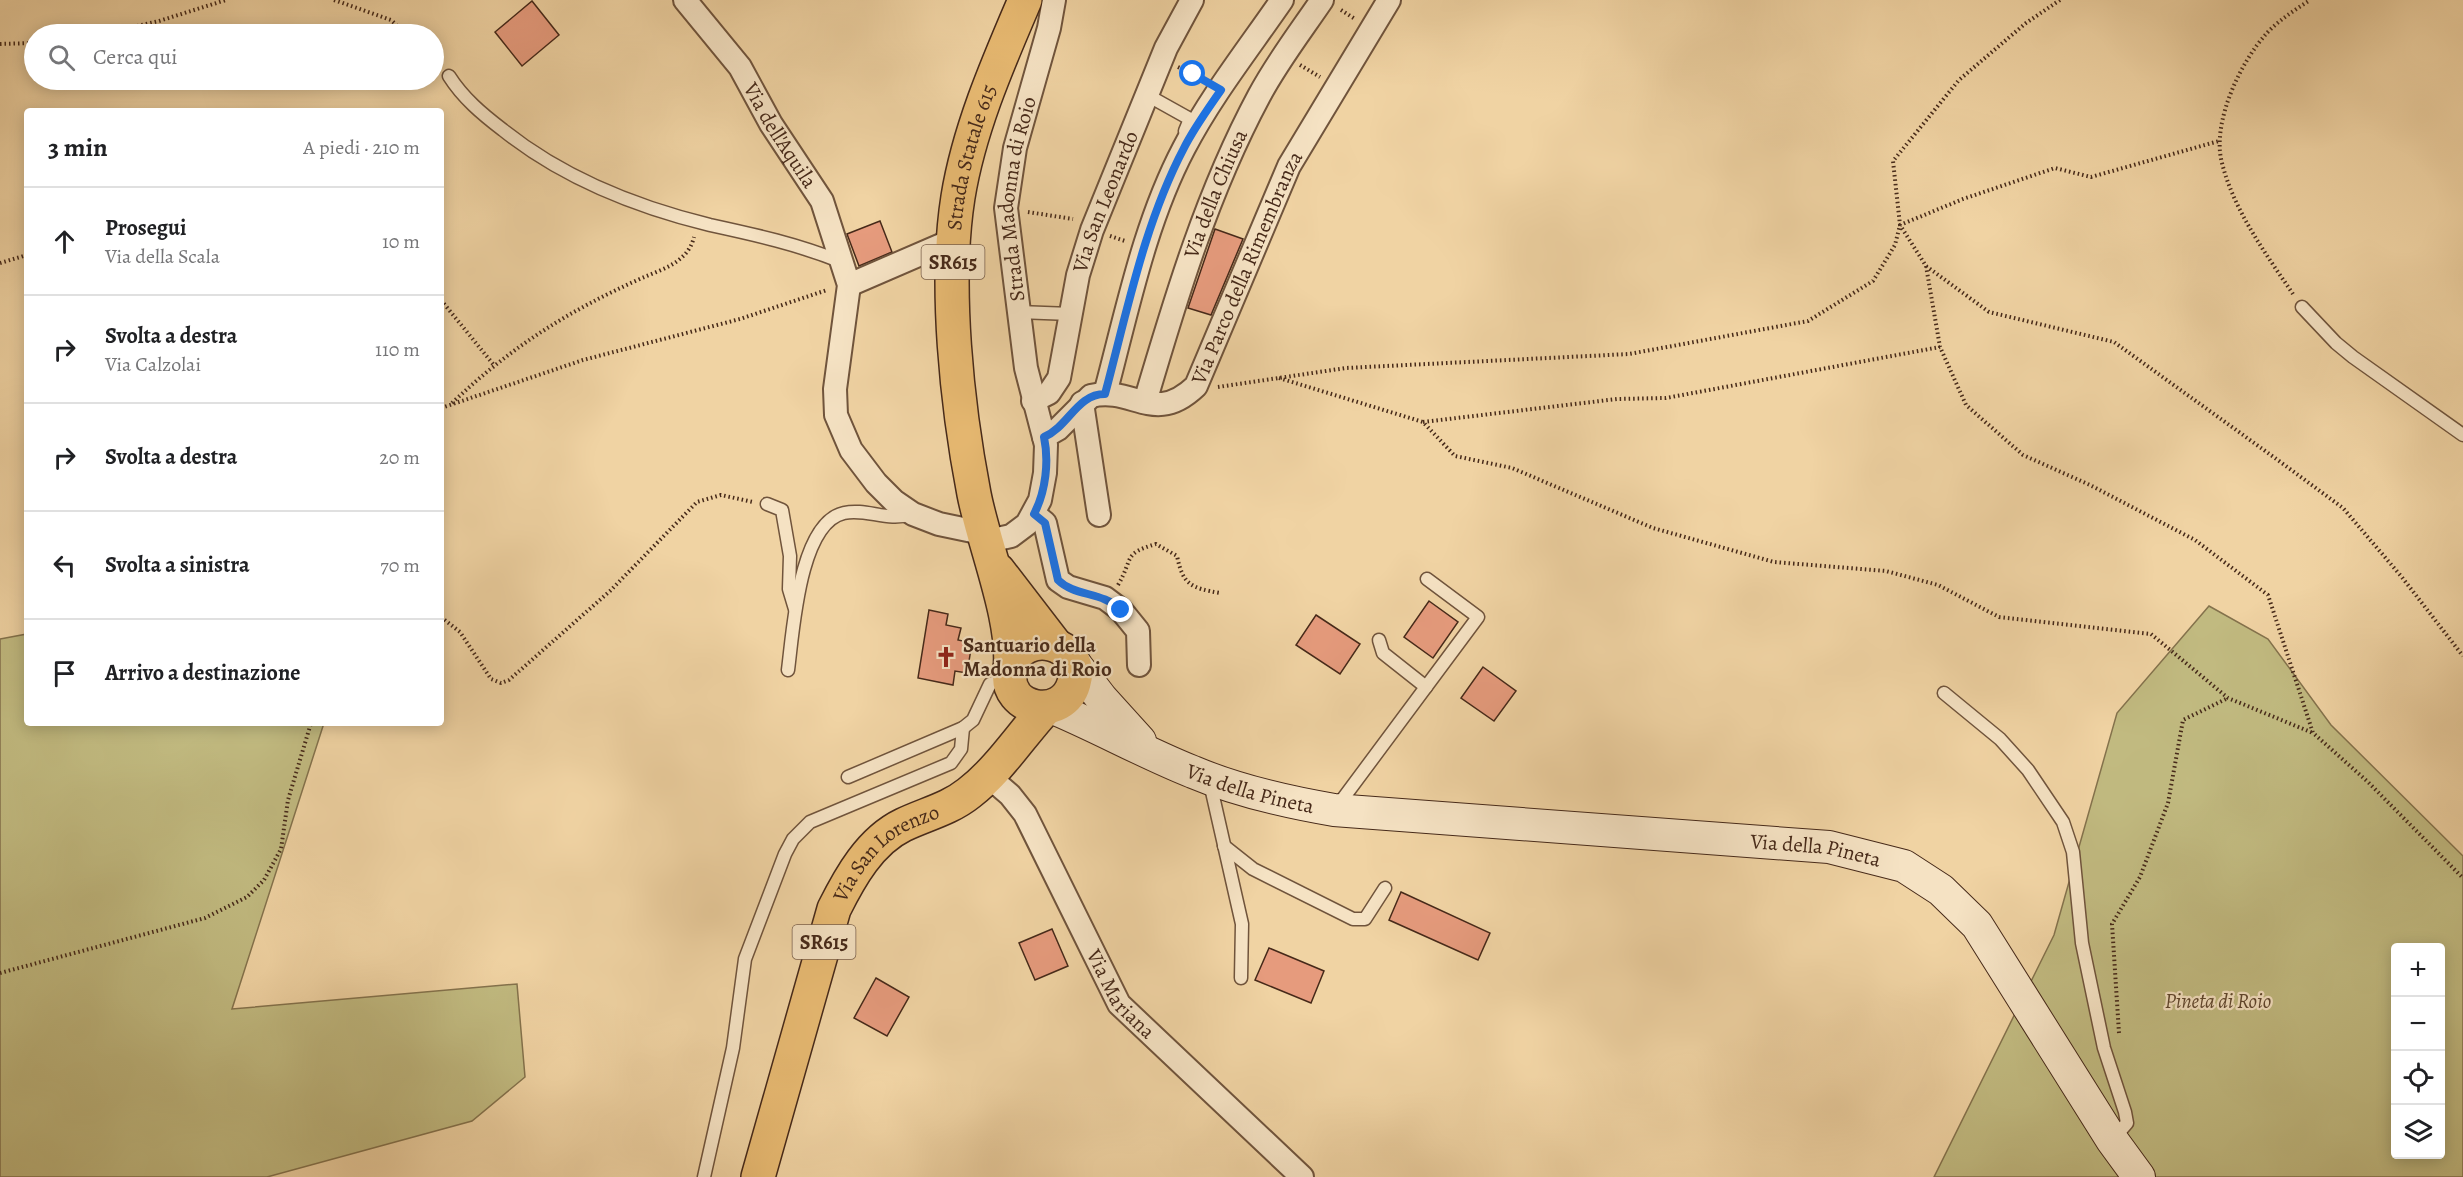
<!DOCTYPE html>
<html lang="it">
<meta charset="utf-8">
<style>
:root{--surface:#fff;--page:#f2f2f2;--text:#202124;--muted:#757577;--line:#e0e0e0}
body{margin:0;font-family:Alegreya,serif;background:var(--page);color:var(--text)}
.controls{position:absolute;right:18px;bottom:18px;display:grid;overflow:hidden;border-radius:6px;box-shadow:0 3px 15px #0003}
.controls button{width:54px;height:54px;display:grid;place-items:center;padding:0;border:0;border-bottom:2px solid var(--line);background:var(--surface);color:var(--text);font:30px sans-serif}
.stop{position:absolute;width:18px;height:18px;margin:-14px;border:4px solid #1a73e8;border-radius:50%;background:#fff}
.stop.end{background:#1a73e8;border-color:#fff;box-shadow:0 2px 6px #0008}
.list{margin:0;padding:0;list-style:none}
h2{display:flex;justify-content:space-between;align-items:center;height:78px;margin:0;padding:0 24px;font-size:26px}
h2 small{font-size:20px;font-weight:400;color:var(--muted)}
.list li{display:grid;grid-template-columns:39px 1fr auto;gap:18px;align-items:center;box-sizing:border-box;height:108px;padding:0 24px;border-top:2px solid var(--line)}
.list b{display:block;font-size:22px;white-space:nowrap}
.list p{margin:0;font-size:20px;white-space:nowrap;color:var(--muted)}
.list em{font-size:20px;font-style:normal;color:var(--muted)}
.icon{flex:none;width:33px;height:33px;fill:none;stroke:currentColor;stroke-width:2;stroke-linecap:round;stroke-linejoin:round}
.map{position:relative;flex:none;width:2463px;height:1177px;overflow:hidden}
.search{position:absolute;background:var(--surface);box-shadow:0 3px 15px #0003;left:24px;top:24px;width:420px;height:66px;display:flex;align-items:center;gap:15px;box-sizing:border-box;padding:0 21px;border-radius:33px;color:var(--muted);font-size:22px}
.panel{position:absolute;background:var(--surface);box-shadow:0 3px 15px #0003;left:24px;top:108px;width:420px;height:618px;border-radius:6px}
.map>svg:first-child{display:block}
</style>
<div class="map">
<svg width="2463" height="1177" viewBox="0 0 2463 1177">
<rect width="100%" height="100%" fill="#f0d3a3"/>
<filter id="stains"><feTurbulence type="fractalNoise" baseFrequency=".00333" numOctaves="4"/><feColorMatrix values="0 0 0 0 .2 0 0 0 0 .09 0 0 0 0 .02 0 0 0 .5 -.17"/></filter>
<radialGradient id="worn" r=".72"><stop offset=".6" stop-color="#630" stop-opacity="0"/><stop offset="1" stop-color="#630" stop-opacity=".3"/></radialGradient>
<!-- green -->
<g fill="#c1ba80" stroke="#84724c" stroke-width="1.5" fill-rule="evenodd">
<path d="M2209,606l59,33 63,86 132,131v321h-529l120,-242 63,-222zM2396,948h44v206h-44z"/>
<polygon points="27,634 27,723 324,723 232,1009 517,984 525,1077 472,1121 267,1177 0,1177 0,639"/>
</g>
<!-- building -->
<g fill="#e69b7d" stroke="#462919" stroke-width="1.5">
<polygon points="532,1 559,35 522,66 495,32"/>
<polygon points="880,221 892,252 859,266 847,234"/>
<polygon points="1215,229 1243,239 1211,315 1188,308"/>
<polygon points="1429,601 1458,622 1433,658 1404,637"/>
<polygon points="929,610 948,614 946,625 961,628 958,640 972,643 967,673 955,671 953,685 918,678"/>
<polygon points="1316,615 1360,644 1340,674 1296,645"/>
<polygon points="1483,667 1516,691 1494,721 1461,698"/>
<polygon points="1401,892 1490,933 1478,960 1389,920"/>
<polygon points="1052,929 1068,966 1035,980 1019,943"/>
<polygon points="1269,948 1324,971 1311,1003 1255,980"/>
<polygon points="876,978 909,997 887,1036 854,1018"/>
</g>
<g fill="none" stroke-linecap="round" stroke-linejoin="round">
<defs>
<g id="service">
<path d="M449,76c14,22 33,38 54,54 60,48 133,77 207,95 46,10 87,19 132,37"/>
<polyline points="1147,95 1190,119 1185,131"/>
<polyline points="2302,307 2336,343 2353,357 2463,435"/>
<polyline points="1018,312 1071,314"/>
<polyline points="767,504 782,510 790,556 789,589 795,609"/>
<polyline points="1379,640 1383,653 1426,687"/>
<path d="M788,670c5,-38 11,-147 56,-157 23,-5 43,9 68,1"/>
<polyline points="1944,693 2000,739 2028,770 2063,822 2073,852 2082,943 2104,1048 2125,1112 2127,1123 2113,1139"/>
<polyline points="848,777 963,728 973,720 990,684 1008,677"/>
<polyline points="1210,783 1242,924 1241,978"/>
<polyline points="1336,808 1478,617 1427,579"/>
<polyline points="1224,846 1253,869 1353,919 1365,919 1385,888"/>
<polyline points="704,1177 733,1048 745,959 785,854 793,839 810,822 951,763 961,749 963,728"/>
</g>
<g id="minor">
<path id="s1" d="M685,0l55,67 31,57 51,77 27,84 -14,104 1,26 15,35 25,33 18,18 19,13 26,10 43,9"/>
<polyline points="849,285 953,240"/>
<path d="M1105,394c22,-82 39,-170 79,-246 27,-52 65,-100 98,-148"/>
<path id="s2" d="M1033,401l16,-8 10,-15 19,-103 14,-45 74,-182 26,-48"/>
<path id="s3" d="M1145,402c31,-105 62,-209 114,-306 18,-34 42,-65 63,-96"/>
<polyline points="1082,403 1099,515"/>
<path id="s4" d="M1044,437l14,-8 33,-33c43,-10 63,30 105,-10l93,-220 100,-166"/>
<polyline points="1034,514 1045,523 1058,580 1068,587 1105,598 1121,610 1138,631 1139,665"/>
<path id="s5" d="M984,542l27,-6 16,-12 13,-24 5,-27 1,-28 -20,-77 -20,-160 9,-60 34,-120 5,-28"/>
<path id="s6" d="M988,776l22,19 15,19 94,190 183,173"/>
</g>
<g id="secondary">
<polyline points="1072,660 1102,699 1140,741"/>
<path id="s7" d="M1051,707c48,20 94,46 142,65 45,19 94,30 141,38l495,37 75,19 37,24 36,35 135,215 27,37"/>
</g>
<g id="primary">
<polyline points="998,570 1055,644"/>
<path id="s8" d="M1010,667c13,-41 76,-25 64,16 -11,39 -70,28 -64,-12 6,-50 -26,-125 -36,-177 -17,-88 -30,-209 -16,-297 11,-68 40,-134 67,-197"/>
<path id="s9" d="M758,1177l76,-268c16,-32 36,-68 69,-84 23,-11 46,-16 66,-32 30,-23 52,-58 77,-85"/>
</g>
</defs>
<!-- service casing -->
<use href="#service" stroke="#70543c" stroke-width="15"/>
<!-- minor casing -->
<use href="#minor" stroke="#70543c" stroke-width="26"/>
<!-- secondary casing -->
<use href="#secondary" stroke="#462919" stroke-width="34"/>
<!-- primary casing -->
<use href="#primary" stroke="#462919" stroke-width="36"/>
<!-- path -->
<g stroke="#462919" stroke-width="4" stroke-dasharray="1.5 3" stroke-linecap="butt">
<polyline points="334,0 391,20 406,34"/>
<polyline points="2060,0 2026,23 1959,80 1893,161 1900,225 1926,266 1989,312 2114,342 2275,458 2343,508 2401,576 2463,656"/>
<polyline points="1341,10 1355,19"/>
<polyline points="102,34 159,21 226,0"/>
<polyline points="0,44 34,43"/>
<polyline points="1300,65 1320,77"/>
<polyline points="1178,67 1201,78"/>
<polyline points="1028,212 1073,219"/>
<polyline points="1110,236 1125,241"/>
<polyline points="0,263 27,255"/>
<polyline points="1926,266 1940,347 1966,405 2023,455 2090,485 2195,540 2268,595 2313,733 2368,782 2463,878"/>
<path d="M2293,294c-27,-40 -59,-83 -71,-131 -11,-40 19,-102 45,-130 12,-13 28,-23 43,-33"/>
<polyline points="441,300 493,364"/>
<polyline points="1279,378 1423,422 1455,456 1512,468 1653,528 1774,562 1886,571 1938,585 1999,617 2151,634 2228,698 2313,733"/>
<polyline points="1218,387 1346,368 1629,354 1808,321 1873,281 1895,245 1900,225 1963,199 2055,168 2091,177 2219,141"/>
<path d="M452,403c59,-56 116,-92 190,-125 21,-9 46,-16 52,-41"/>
<polyline points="441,408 583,360 740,319 827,290"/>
<polyline points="1423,422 1617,399 1666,398 1940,347"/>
<path d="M1118,585c16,-27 4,-31 38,-41l21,12c6,29 14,32 43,37"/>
<polyline points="441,617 460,632 491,679 501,683 509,680 610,591 697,502 721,495 753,502"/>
<polyline points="0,973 205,918 247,897 264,880 281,849 288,800 311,723"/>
<polyline points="2119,1033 2112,924 2140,877 2168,803 2183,720 2228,698"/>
</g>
<!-- service -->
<use href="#service" stroke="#f5e2c3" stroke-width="12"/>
<!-- minor -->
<use href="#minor" stroke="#f5e2c3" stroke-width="22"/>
<!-- secondary -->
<use href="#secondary" stroke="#f5e2c3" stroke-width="32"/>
<!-- primary -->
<use href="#primary" stroke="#e8ba72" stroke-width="33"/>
</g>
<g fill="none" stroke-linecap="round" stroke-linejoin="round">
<!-- route -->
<path stroke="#1a73e8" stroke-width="8" d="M1121,610c-19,-19 -46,-13 -63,-30l-13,-57 -11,-9c12,-23 15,-53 10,-77 25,-11 33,-43 61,-43 22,-82 39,-170 79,-246 10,-20 24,-39 37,-58l-28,-16"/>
</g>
<!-- icons -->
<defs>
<symbol id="church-bare" viewBox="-9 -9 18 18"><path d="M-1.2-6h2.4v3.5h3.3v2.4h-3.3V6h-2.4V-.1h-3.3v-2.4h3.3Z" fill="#8f2418" stroke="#f5e2c3" stroke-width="2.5" paint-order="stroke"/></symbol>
</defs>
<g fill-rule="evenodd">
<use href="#church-bare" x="931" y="642" width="30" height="30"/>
</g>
<g text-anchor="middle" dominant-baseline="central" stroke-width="4.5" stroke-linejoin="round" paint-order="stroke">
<!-- shield labels -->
<g fill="#f5e2c3" stroke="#7a604c" stroke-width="1.5">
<rect x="921.5" y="245" width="63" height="34" rx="4.5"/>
<rect x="792.5" y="925" width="63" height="34" rx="4.5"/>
</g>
<g font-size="20" font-weight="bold" fill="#462919">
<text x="953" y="262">SR615</text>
<text x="824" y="942">SR615</text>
</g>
<!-- street labels -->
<g font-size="21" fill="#462919" stroke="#f5e2c3">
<text stroke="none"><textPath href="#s1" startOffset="166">Via dell'Aquila</textPath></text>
<text stroke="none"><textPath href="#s8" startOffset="723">Strada Statale 615</textPath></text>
<text stroke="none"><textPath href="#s3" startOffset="220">Via della Chiusa</textPath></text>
<text stroke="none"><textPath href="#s5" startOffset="381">Strada Madonna di Roio</textPath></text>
<text stroke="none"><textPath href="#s2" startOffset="219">Via San Leonardo</textPath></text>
<text stroke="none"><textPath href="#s4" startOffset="303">Via Parco della Rimembranza</textPath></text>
<text stroke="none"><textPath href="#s7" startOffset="216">Via della Pineta</textPath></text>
<text stroke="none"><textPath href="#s7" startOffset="786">Via della Pineta</textPath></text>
<text stroke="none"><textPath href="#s9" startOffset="358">Via San Lorenzo</textPath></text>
<text stroke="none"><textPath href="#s6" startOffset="258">Via Mariana</textPath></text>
</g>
<!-- poi labels -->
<g font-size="21" font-weight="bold" fill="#462919" stroke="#f5e2c3" text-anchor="start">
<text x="963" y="645">Santuario della<tspan x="963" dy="24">Madonna di Roio</tspan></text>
</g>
<!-- park labels -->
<g font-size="21" font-style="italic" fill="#5f462e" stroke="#f5e2c3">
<text x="2218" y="1001">Pineta di Roio</text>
</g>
</g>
<rect width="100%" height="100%" filter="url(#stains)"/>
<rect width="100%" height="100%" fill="url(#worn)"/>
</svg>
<div class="controls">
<button>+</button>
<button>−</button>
<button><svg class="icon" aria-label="locate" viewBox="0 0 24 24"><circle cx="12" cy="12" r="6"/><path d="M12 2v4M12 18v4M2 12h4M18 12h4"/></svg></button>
<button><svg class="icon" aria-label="layers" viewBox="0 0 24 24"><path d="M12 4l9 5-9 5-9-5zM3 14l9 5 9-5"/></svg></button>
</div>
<div class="stop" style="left:1193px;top:74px"></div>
<div class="stop end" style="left:1121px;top:610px"></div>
<div class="search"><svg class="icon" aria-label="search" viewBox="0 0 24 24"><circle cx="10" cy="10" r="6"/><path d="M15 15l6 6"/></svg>Cerca qui</div>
<section class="panel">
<h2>3 min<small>A piedi · 210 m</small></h2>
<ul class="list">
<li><svg class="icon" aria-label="ahead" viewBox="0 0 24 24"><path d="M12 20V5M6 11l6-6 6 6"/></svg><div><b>Prosegui</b><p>Via della Scala</p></div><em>10 m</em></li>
<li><svg class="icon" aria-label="right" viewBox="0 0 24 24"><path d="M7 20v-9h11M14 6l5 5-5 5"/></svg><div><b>Svolta a destra</b><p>Via Calzolai</p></div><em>110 m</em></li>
<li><svg class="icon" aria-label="right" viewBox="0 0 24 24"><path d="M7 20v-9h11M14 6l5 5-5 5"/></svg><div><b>Svolta a destra</b></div><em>20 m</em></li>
<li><svg class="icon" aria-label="left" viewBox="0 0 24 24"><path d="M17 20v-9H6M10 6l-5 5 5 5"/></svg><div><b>Svolta a sinistra</b></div><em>70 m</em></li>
<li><svg class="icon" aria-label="arrive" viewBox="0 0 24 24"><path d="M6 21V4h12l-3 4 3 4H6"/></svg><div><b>Arrivo a destinazione</b></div></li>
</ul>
</section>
</div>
